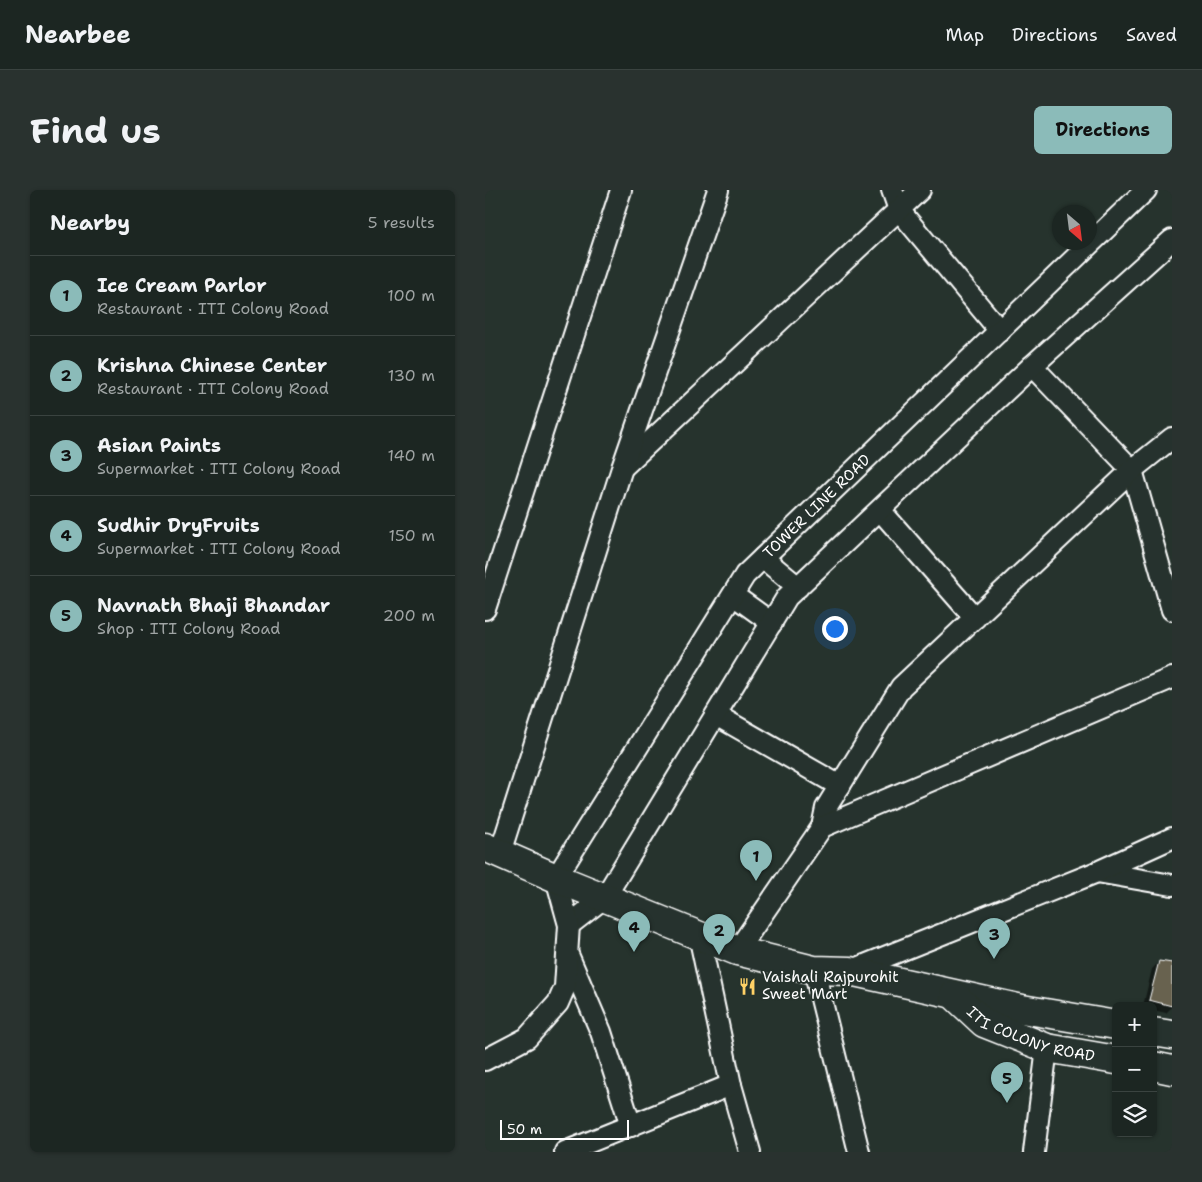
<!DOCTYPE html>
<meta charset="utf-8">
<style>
:root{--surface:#1c2622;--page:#29322f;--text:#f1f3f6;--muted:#a0a5a5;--line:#3a4340;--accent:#8bbbb9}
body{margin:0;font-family:"Shantell Sans",sans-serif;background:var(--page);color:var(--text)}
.controls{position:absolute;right:15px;bottom:15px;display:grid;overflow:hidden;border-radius:8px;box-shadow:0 1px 4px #0004}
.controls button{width:45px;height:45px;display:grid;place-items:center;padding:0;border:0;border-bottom:1px solid var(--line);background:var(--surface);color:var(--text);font:25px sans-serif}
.compass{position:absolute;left:567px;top:15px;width:45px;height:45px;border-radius:50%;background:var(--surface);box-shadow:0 1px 4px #0004;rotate:152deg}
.scale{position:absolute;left:15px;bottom:12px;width:129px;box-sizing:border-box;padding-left:5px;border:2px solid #fff;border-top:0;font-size:14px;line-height:18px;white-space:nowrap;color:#fff;-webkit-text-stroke:4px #26332d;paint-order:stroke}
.you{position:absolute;left:349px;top:438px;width:18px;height:18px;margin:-12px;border:4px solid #fff;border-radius:50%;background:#1a73e8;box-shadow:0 0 0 8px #1a73e833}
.badge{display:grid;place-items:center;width:32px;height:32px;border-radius:50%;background:var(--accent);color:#111;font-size:16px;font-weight:700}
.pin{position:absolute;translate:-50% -41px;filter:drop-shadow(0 1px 2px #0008)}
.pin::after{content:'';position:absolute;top:26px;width:18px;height:15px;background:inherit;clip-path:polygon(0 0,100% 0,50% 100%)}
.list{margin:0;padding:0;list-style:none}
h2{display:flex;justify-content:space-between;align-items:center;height:65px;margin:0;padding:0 20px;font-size:21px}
h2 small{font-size:16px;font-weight:400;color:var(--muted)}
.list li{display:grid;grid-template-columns:32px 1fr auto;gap:15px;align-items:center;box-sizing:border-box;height:80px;padding:0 20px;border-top:1px solid var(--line)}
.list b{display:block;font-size:19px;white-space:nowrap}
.list p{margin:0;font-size:16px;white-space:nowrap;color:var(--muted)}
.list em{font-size:16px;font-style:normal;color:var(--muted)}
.icon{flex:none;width:28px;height:28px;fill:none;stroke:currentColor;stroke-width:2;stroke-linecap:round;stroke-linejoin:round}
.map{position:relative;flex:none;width:687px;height:962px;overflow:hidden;border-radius:8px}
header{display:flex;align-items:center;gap:30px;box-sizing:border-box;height:70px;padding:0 25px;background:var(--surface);border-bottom:1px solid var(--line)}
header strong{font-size:24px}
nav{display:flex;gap:28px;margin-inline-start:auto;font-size:18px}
.intro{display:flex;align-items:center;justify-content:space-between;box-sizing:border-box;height:120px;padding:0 30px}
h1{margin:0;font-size:35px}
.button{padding:12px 22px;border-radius:8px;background:var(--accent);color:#111;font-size:18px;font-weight:700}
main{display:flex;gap:30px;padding:0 30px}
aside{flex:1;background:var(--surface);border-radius:8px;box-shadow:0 1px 4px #0004}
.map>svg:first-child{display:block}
</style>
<header>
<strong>Nearbee</strong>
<nav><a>Map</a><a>Directions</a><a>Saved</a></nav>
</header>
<div class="intro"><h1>Find us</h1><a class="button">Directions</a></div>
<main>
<aside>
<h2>Nearby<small>5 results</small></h2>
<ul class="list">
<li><span class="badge">1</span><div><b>Ice Cream Parlor</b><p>Restaurant · ITI Colony Road</p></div><em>100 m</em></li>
<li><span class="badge">2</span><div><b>Krishna Chinese Center</b><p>Restaurant · ITI Colony Road</p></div><em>130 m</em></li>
<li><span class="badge">3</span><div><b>Asian Paints</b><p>Supermarket · ITI Colony Road</p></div><em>140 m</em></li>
<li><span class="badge">4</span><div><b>Sudhir DryFruits</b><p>Supermarket · ITI Colony Road</p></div><em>150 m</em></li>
<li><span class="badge">5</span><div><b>Navnath Bhaji Bhandar</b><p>Shop · ITI Colony Road</p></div><em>200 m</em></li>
</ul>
</aside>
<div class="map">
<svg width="687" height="962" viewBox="0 0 687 962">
<rect width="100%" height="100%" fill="#26332d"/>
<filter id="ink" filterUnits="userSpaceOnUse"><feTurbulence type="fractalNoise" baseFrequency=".02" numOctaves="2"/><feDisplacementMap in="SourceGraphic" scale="10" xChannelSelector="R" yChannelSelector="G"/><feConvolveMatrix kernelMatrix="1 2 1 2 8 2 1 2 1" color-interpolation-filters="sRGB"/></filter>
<g filter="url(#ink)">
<!-- shadow -->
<polygon fill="#0007" points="674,772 687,775 687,817 681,823 668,820 668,816 658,816 667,779"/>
<!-- building -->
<polygon fill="#676250" stroke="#fff" points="674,771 687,773 687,816 664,810"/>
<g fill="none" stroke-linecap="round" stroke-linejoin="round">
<defs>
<g id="minor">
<polyline points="407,0 414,20 515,141"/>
<polyline points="547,176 647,280 687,420"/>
<polyline points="138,277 435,0"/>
<polyline points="395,320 490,428"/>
<polyline points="278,368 313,397"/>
<polyline points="248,405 287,433"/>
<polyline points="0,419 136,0"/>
<polyline points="231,525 355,596"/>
<polyline points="337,637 341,618 416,497 647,280 687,248"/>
<polyline points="15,663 137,278 233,0"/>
<polyline points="612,682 687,695"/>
<polyline points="84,735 120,707 302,407 547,176 687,50"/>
<polyline points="214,745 246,895 265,962"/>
<polyline points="252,761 337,637 687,488"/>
<polyline points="84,767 116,842 146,936"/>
<polyline points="329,780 374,962"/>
<polyline points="365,781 612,682 687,648"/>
<path id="s1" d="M0,870l42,-22 31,-35 7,-16 4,-62 -13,-47 189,-303 401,-385"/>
<polyline points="80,962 246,895"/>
<polyline points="549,962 562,858"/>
</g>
<g id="primary">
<polyline points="0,657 71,688 252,761 329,780 365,781 537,819 631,835"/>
<path id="s2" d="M469,805l30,28 63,25 69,12"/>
<polyline points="668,842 687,845"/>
<polyline points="668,876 687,880"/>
</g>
</defs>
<!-- minor casing -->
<use href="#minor" stroke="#fff" stroke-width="24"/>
<!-- primary casing -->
<use href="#primary" stroke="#fff" stroke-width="31"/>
<!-- minor -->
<use href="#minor" stroke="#26332d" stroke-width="20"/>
<!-- primary -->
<use href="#primary" stroke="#26332d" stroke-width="28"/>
</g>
</g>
<!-- icons -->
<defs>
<symbol id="restaurant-bare" viewBox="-9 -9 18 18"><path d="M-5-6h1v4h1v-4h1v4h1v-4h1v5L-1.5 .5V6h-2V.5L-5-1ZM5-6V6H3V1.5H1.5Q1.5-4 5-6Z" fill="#ffd166" stroke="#26332d" stroke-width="2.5" paint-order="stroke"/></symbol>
</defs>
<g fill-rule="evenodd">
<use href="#restaurant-bare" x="250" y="784" width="25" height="25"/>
</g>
<g text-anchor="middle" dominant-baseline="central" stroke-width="4" stroke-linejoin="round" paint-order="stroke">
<!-- street labels -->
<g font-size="15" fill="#fff" stroke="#26332d">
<text stroke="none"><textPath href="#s1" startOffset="679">TOWER LINE ROAD</textPath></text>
<text stroke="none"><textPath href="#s2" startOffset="89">ITI COLONY ROAD</textPath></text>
</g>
<!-- poi labels -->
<g font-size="15" fill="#fff" stroke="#26332d" text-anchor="start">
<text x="277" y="787">Vaishali Rajpurohit<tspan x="277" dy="17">Sweet Mart</tspan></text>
</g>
</g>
</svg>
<div class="controls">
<button>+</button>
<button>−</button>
<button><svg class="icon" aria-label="layers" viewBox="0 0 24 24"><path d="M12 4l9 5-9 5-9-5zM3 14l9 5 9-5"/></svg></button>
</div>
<svg class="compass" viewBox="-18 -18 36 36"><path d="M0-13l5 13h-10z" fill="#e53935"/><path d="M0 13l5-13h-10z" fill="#a0a5a5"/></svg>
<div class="scale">50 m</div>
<div class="you"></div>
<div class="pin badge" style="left:271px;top:691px">1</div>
<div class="pin badge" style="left:234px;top:765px">2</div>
<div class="pin badge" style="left:509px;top:769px">3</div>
<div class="pin badge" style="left:149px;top:762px">4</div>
<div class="pin badge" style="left:522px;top:913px">5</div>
</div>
</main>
